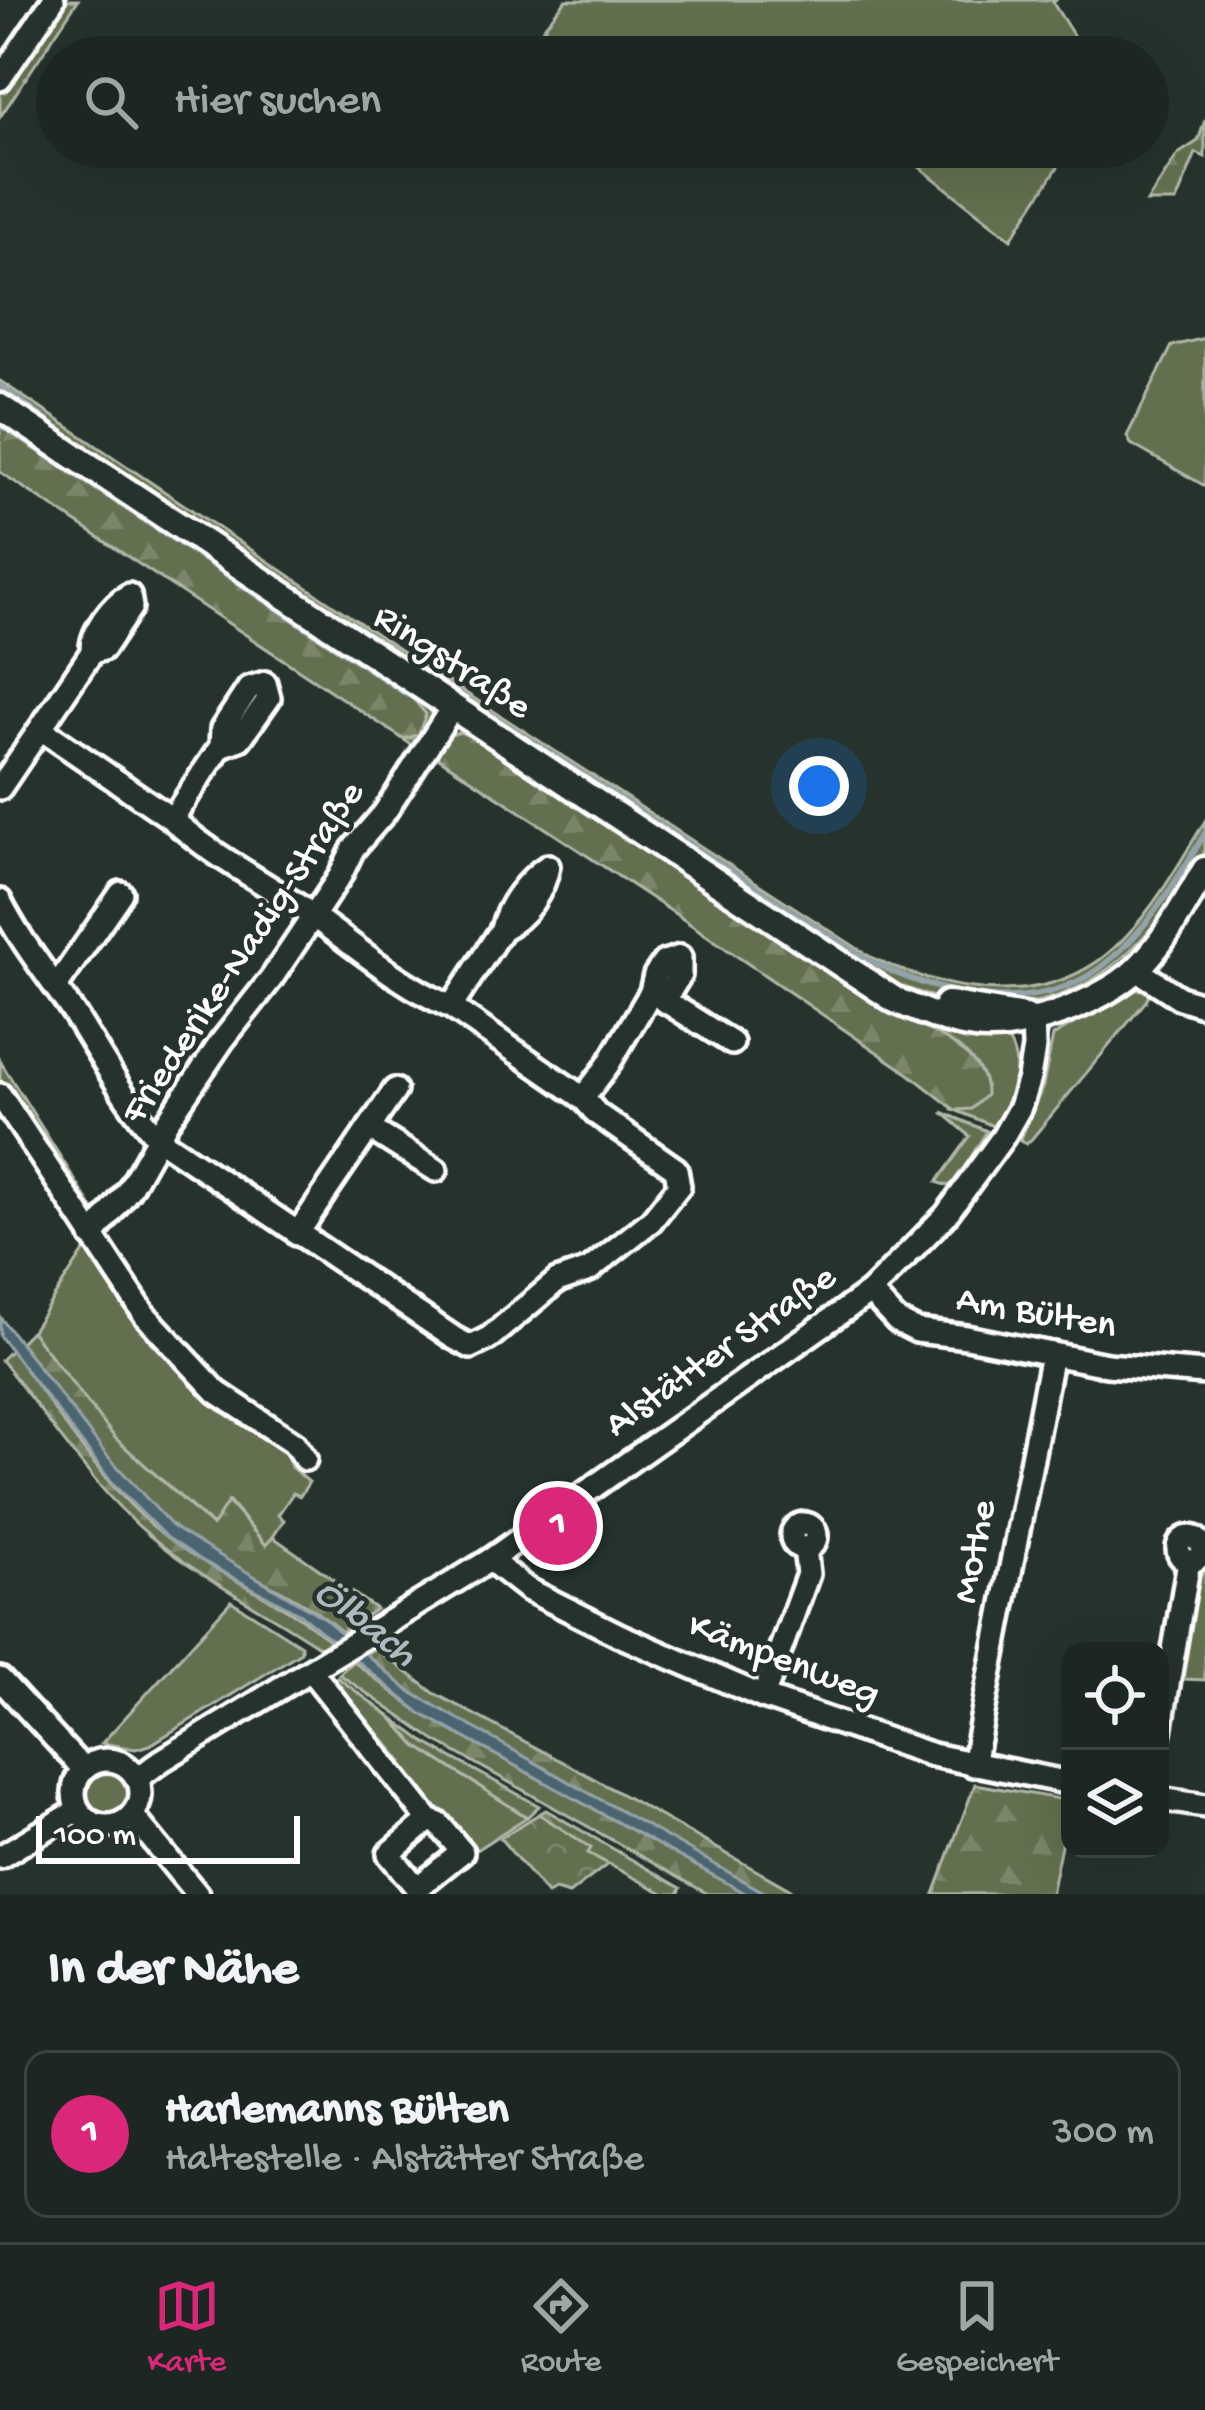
<!DOCTYPE html>
<html lang="de">
<meta charset="utf-8">
<style>
:root{--surface:#1c2622;--page:#252e2a;--text:#f1f3f6;--muted:#a0a5a5;--line:#3a4340;--accent:#db2777}
body{margin:0;font-family:"Gochi Hand",sans-serif;background:var(--page);color:var(--text)}
.controls{position:absolute;right:36px;bottom:36px;display:grid;overflow:hidden;border-radius:24px;box-shadow:0 12px 48px #0002}
.controls button{width:108px;height:108px;display:grid;place-items:center;padding:0;border:0;border-bottom:3px solid var(--line);background:var(--surface);color:var(--text);font:60px sans-serif}
.scale{position:absolute;left:36px;bottom:30px;width:264px;box-sizing:border-box;padding-left:12px;border:6px solid #fff;border-top:0;font-size:33px;line-height:42px;white-space:nowrap;color:#fff;-webkit-text-stroke:9px #26332d;paint-order:stroke}
.you{position:absolute;left:819px;top:786px;width:42px;height:42px;margin:-30px;border:9px solid #fff;border-radius:50%;background:#1a73e8;box-shadow:0 0 0 18px #1a73e833}
.badge{display:grid;place-items:center;width:78px;height:78px;border-radius:50%;background:var(--accent);color:#fff;font-size:39px;font-weight:700}
.pin{position:absolute;translate:-50% -50%;border:6px solid #fff;box-shadow:0 3px 12px #0006}
.list{margin:0;padding:0;list-style:none}
h2{display:flex;justify-content:space-between;align-items:center;height:156px;margin:0;padding:0 48px;font-size:51px}
h2 small{font-size:39px;font-weight:400;color:var(--muted)}
.list li{display:grid;grid-template-columns:78px 1fr auto;gap:36px;align-items:center;box-sizing:border-box;height:168px;margin:0 24px 24px;padding:0 24px;border:3px solid var(--line);border-radius:24px}
.list b{display:block;font-size:45px;white-space:nowrap}
.list p{margin:0;font-size:39px;white-space:nowrap;color:var(--muted)}
.list em{font-size:39px;font-style:normal;color:var(--muted)}
.icon{flex:none;width:66px;height:66px;fill:none;stroke:currentColor;stroke-width:2;stroke-linecap:round;stroke-linejoin:round}
.map{position:relative;flex:none;width:1205px;height:1894px;overflow:hidden}
.search{position:absolute;background:var(--surface);box-shadow:0 12px 48px #0002;left:36px;right:36px;top:36px;height:132px;display:flex;align-items:center;gap:30px;box-sizing:border-box;padding:0 42px;border-radius:66px;color:var(--muted);font-size:45px}
.sheet{height:348px;background:var(--surface)}
nav{display:flex;justify-content:space-around;align-items:center;box-sizing:border-box;height:168px;border-top:3px solid var(--line);background:var(--surface);font-size:33px;color:var(--muted)}
nav a{display:grid;justify-items:center;gap:6px}
nav .on{color:var(--accent)}
.map>svg:first-child{display:block}
</style>
<div class="map">
<svg width="1205" height="1894" viewBox="0 0 1205 1894">
<defs>
<pattern id="forest-firs" width="22" height="20" patternUnits="userSpaceOnUse" patternTransform="scale(3)"><rect width="22" height="20" fill="#636f50"/><path d="M5 1l3.5 6h-7zM16 11l3.5 6h-7z" fill="#7a856a"/></pattern>
<pattern id="park-crowns" width="20" height="18" patternUnits="userSpaceOnUse" patternTransform="scale(3)"><rect width="20" height="18" fill="#636f50"/><path d="M2 6a3 3 0 1 1 6 0M12 15a3 3 0 1 1 6 0" fill="none" stroke="#7a856a"/></pattern>
</defs>
<rect width="100%" height="100%" fill="#26332d"/>
<filter id="ink" filterUnits="userSpaceOnUse"><feTurbulence type="fractalNoise" baseFrequency=".00833" numOctaves="2"/><feDisplacementMap in="SourceGraphic" scale="24" xChannelSelector="R" yChannelSelector="G"/><feConvolveMatrix kernelMatrix="1 2 1 2 8 2 1 2 1" color-interpolation-filters="sRGB"/></filter>
<g filter="url(#ink)">
<!-- grass -->
<g fill="#636f50" stroke="#b1b7a8" stroke-width="3">
<polygon points="62,0 78,0 0,117 0,91"/>
<polygon points="566,0 1056,0 1053,3 1087,57 622,57 543,28"/>
<polygon points="894,147 1071,147 1011,239"/>
<polygon points="1205,338 1205,486 1131,444 1127,436 1172,346"/>
<polygon points="0,381 412,658 404,665 251,561 253,557 244,551 239,554 86,452 87,445 79,441 70,445 0,397"/>
<polygon points="0,419 425,699 432,717 416,748 403,739 411,738 0,426"/>
<path d="M420,663l449,293c85,40 187,57 257,-20 32,-33 55,-76 79,-115 0,8 0,20 0,28 -5,21 -29,44 -41,62 -73,102 -176,119 -286,64l-458,-300z"/>
<polygon points="1144,989 1150,992 1146,1001 1030,1141 1026,1144 1020,1141 1043,1086 1053,1036 1129,991"/>
<path d="M908,1020l99,19c19,27 4,63 -14,87l-38,-16 16,-2 -9,-57z"/>
<polygon points="0,1061 95,1212 84,1210 8,1092 0,1079"/>
<polygon points="942,1112 987,1131 955,1183 947,1186 937,1182 970,1136"/>
<polygon points="89,1244 135,1311 283,1443 291,1467 309,1482 300,1496 293,1493 278,1515 284,1520 267,1546 229,1502 213,1526 115,1438 31,1332"/>
<polygon points="1205,1570 1205,1680 1181,1679 1198,1577"/>
<polygon points="231,1601 301,1645 301,1652 150,1745 135,1749 102,1743"/>
<polygon points="337,1677 391,1717 417,1746 527,1817 473,1852 441,1809 429,1809 396,1766 402,1761 376,1730 368,1728 332,1681"/>
<circle cx="108" cy="1793" r="20"/>
</g>
<!-- forest -->
<g fill="url(#forest-firs)" stroke="#b1b7a8" stroke-width="3">
<polygon points="1205,120 1205,157 1196,153 1176,202 1147,202 1178,154 1198,141"/>
<polygon points="0,426 414,700 426,714 418,735 403,739 0,472"/>
<path d="M460,732l15,6 421,276c32,15 92,39 90,81l-15,14 -16,1 -46,-36 -235,-161 -238,-157 15,-21z"/>
<path d="M31,1331l84,107 97,88 16,-24 38,43 7,-8 103,72 -34,23c-49,-44 -115,-62 -166,-103 -62,-50 -108,-124 -156,-187z"/>
<path d="M11,1350c47,62 92,138 154,186 52,40 115,61 165,105l-10,6c-56,-38 -118,-67 -170,-111 -58,-49 -101,-117 -149,-176z"/>
<polygon points="375,1648 434,1693 591,1777 798,1894 767,1894 458,1721 409,1691 364,1655"/>
<polygon points="353,1661 420,1713 747,1894 708,1894 434,1740 339,1674"/>
<polygon points="391,1717 426,1743 539,1806 527,1817 417,1746"/>
<polygon points="975,1784 1070,1801 1051,1894 934,1894"/>
<polygon points="546,1810 681,1888 678,1894 665,1894 587,1853 539,1814"/>
</g>
<!-- park -->
<polygon fill="url(#park-crowns)" stroke="#b1b7a8" stroke-width="3" points="539,1814 591,1848 588,1853 608,1864 569,1894 555,1890 547,1894 500,1838"/>
<!-- water -->
<polygon fill="#4c6570" stroke="#94a3a9" stroke-width="3" points="0,1317 105,1453 174,1528 324,1618 409,1691 767,1894 747,1894 420,1713 300,1614 201,1560 165,1536 113,1484 31,1377 0,1336"/>
<g fill="none" stroke-linecap="round" stroke-linejoin="round">
<!-- stream -->
<g stroke="#94a3a9" stroke-width="6">
<polyline points="0,386 72,439"/>
<polyline points="0,424 408,695"/>
<polyline points="91,452 213,534"/>
<path d="M425,672l434,283c75,41 180,68 252,4 38,-32 69,-83 94,-126"/>
</g>
<defs>
<g id="minor">
<polyline points="0,79 53,0"/>
<polyline points="41,729 172,819"/>
<path d="M0,788l92,-136c-2,-19 20,-48 37,-57l2,12 -28,42 -11,3"/>
<path d="M0,901c20,40 48,74 73,111 28,43 51,90 86,127l295,199 17,9 18,-9 68,-57 32,-11 62,-49 28,-35 -3,-17 -79,-55 -14,-16 -132,-91c-54,-23 -100,-65 -148,-98 -44,-30 -92,-54 -131,-90l49,-73 1,-17 27,-41 16,-5 4,15 -29,41 -19,7"/>
<polyline points="1137,970 1180,998 1205,1006"/>
<polyline points="56,987 121,893"/>
<polyline points="656,995 732,1043"/>
<path d="M451,1007l51,-78c6,-25 25,-49 46,-63 -4,25 -23,52 -46,63"/>
<polyline points="0,1095 145,1315 217,1392 294,1443 305,1459"/>
<polyline points="583,1098 608,1065 651,992 655,975 664,962 680,957 680,975 664,1001"/>
<polyline points="369,1128 395,1090"/>
<polyline points="297,1234 369,1128 436,1170"/>
<polyline points="92,1237 130,1188 167,1122 222,1041 271,979 340,876 353,849 385,812 452,708"/>
<polyline points="870,1292 897,1321 917,1331 967,1337 1107,1365 1205,1373"/>
<circle cx="804" cy="1536" r="12"/>
<circle cx="1190" cy="1549" r="12"/>
<polyline points="490,1560 527,1589 619,1635 763,1697 932,1755 1070,1783"/>
<polyline points="311,1671 429,1820 439,1824 462,1852 417,1888 389,1854 429,1820"/>
<polyline points="0,1679 83,1769"/>
<polyline points="763,1697 808,1574 805,1548"/>
<polyline points="1160,1732 1189,1561"/>
<circle cx="107" cy="1793" r="33"/>
<polyline points="973,1765 1052,1354"/>
<polyline points="137,1779 161,1761 490,1560 870,1292 946,1215 1003,1137 1020,1107 1029,1078 1034,1048 1033,1018"/>
<polyline points="1160,1799 1205,1806"/>
<polyline points="133,1816 197,1894"/>
<polyline points="0,1857 78,1810"/>
</g>
<g id="major">
<path d="M0,407l895,593c26,11 52,22 79,26 46,7 129,-24 163,-57 28,-27 48,-66 68,-99"/>
<polyline points="947,1004 1025,1017"/>
</g>
</defs>
<!-- minor casing -->
<use href="#minor" stroke="#fff" stroke-width="30"/>
<!-- major casing -->
<use href="#major" stroke="#fff" stroke-width="33"/>
<!-- minor -->
<use href="#minor" stroke="#26332d" stroke-width="21"/>
<!-- major -->
<use href="#major" stroke="#26332d" stroke-width="24"/>
</g>
</g>
<g text-anchor="middle" dominant-baseline="central" stroke-width="9" stroke-linejoin="round" paint-order="stroke">
<!-- street labels -->
<g font-size="39" fill="#fff" stroke="#26332d">
<text transform="translate(451 664) rotate(33)">Ringstraße</text>
<text transform="translate(245 954) rotate(-56)">Friederike-Nadig-Straße</text>
<text transform="translate(1036 1315) rotate(10)">Am Bülten</text>
<text transform="translate(722 1353) rotate(-35)">Alstätter Straße</text>
<text transform="translate(977 1552) rotate(-79)">Mothe</text>
<text transform="translate(783 1662) rotate(21)">Kämpenweg</text>
</g>
<!-- water labels -->
<g font-size="42" font-style="italic" fill="#aebabf" stroke="#26332d">
<text transform="translate(364 1625) rotate(38)">Ölbach</text>
</g>
</g>
</svg>
<div class="controls">
<button><svg class="icon" aria-label="locate" viewBox="0 0 24 24"><circle cx="12" cy="12" r="6"/><path d="M12 2v4M12 18v4M2 12h4M18 12h4"/></svg></button>
<button><svg class="icon" aria-label="layers" viewBox="0 0 24 24"><path d="M12 4l9 5-9 5-9-5zM3 14l9 5 9-5"/></svg></button>
</div>
<div class="scale">100 m</div>
<div class="you"></div>
<div class="pin badge" style="left:558px;top:1526px">1</div>
<div class="search"><svg class="icon" aria-label="search" viewBox="0 0 24 24"><circle cx="10" cy="10" r="6"/><path d="M15 15l6 6"/></svg>Hier suchen</div>
</div>
<section class="sheet">
<h2>In der Nähe<small></small></h2>
<ul class="list">
<li><span class="badge">1</span><div><b>Harlemanns Bülten</b><p>Haltestelle · Alstätter Straße</p></div><em>300 m</em></li>
</ul>
</section>
<nav>
<a class="on"><svg class="icon" aria-label="map" viewBox="0 0 24 24"><path d="M3 6l6-2 6 2 6-2v14l-6 2-6-2-6 2zM9 4v14M15 6v14"/></svg>Karte</a>
<a><svg class="icon" aria-label="directions" viewBox="0 0 24 24"><path d="M12 3l9 9-9 9-9-9zM9 14v-3h6M13 9l2 2-2 2"/></svg>Route</a>
<a><svg class="icon" aria-label="saved" viewBox="0 0 24 24"><path d="M7 4h10v16l-5-4-5 4z"/></svg>Gespeichert</a>
</nav>
